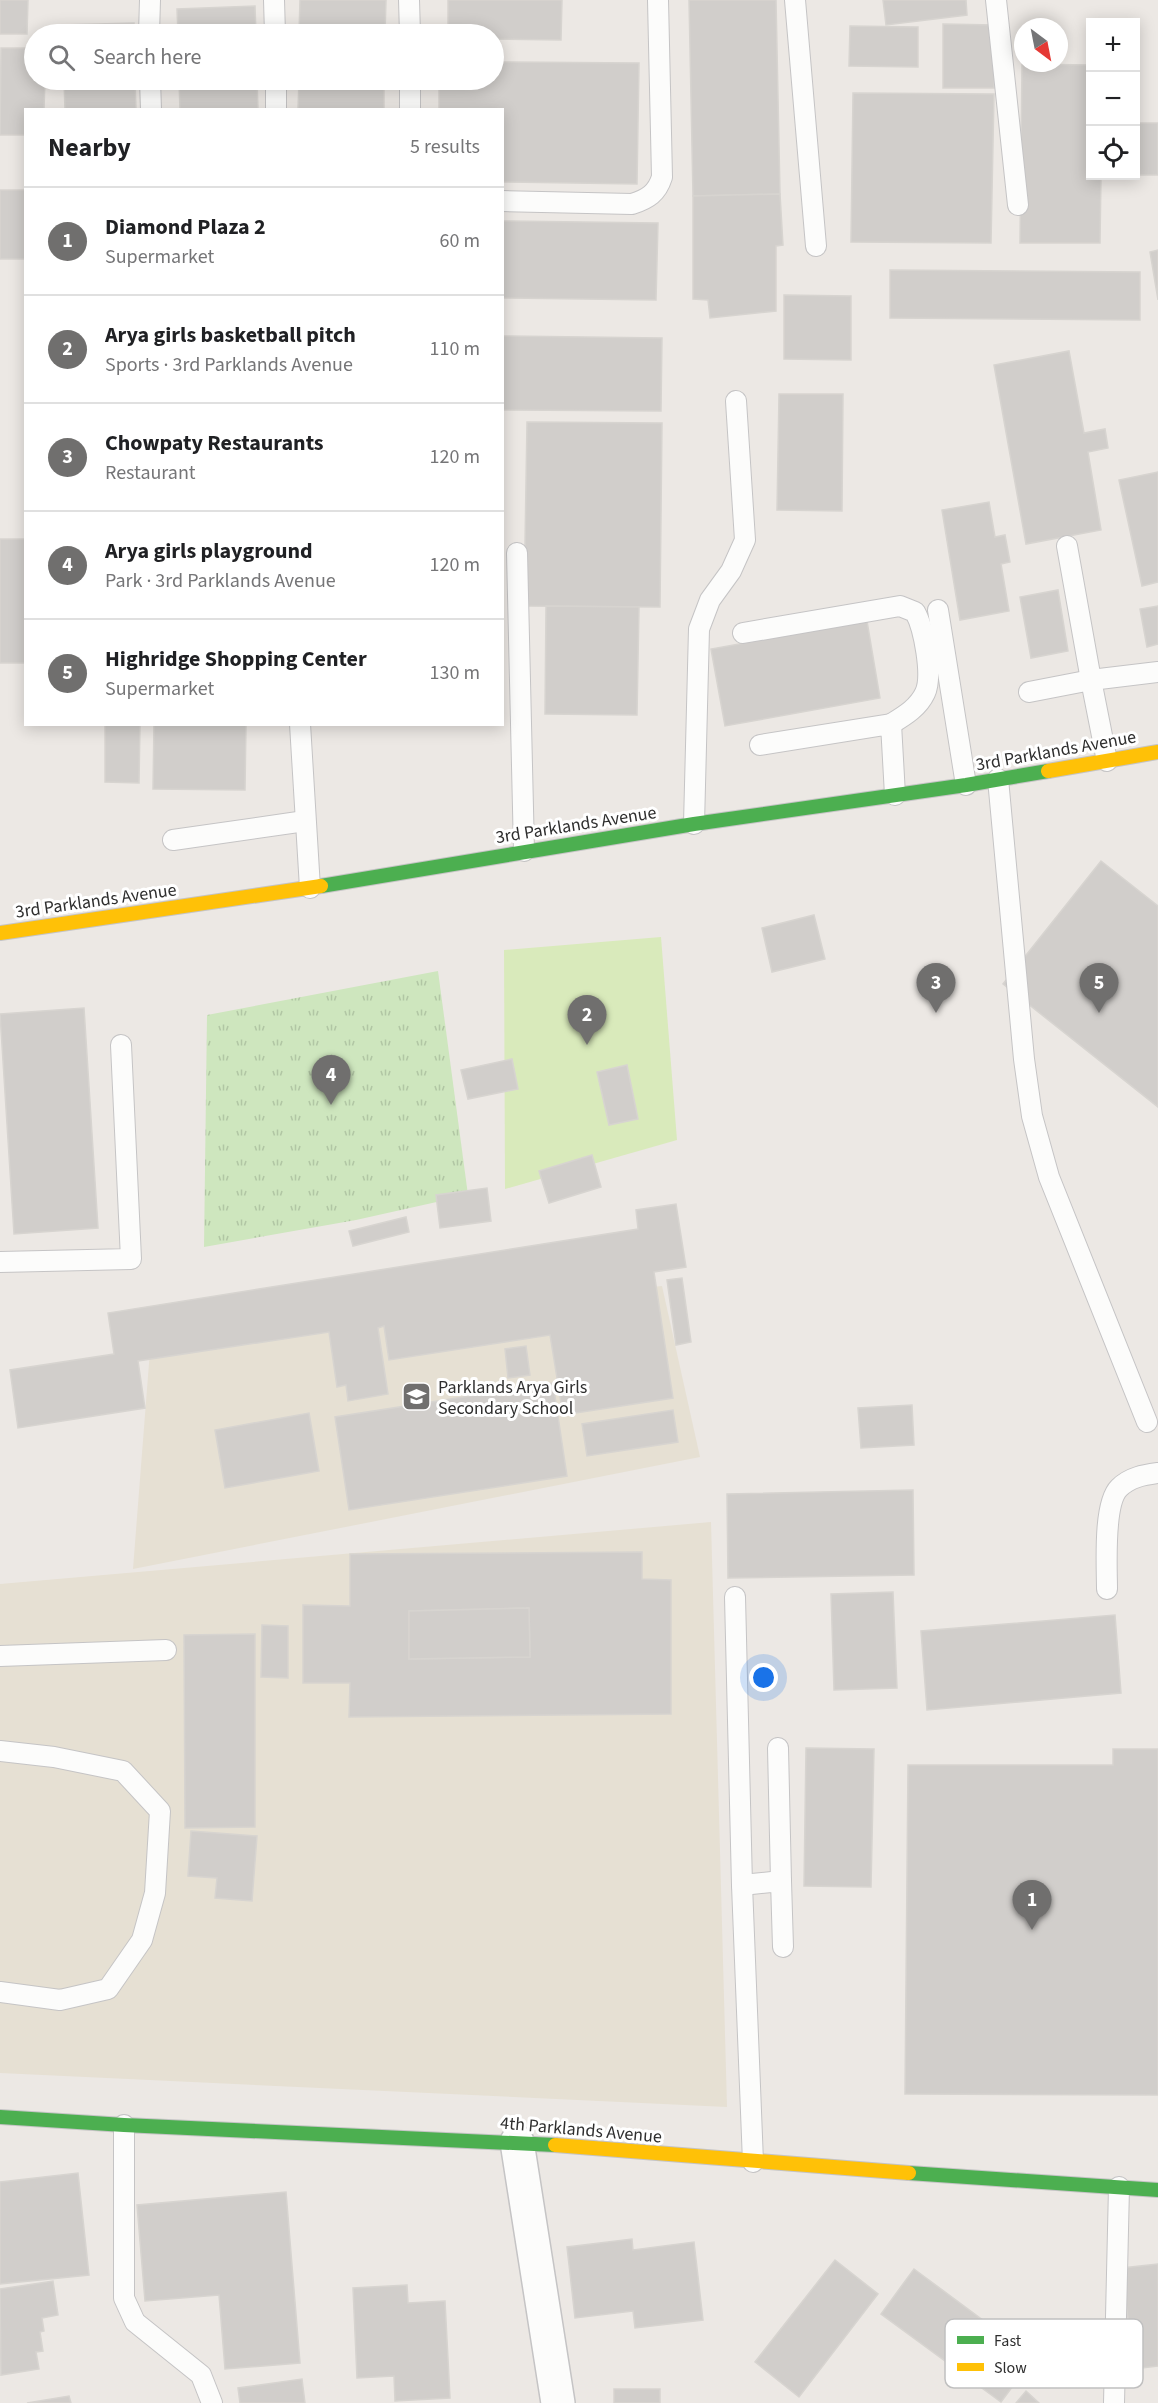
<!DOCTYPE html>
<meta charset="utf-8">
<style>
:root{--surface:#fff;--page:#f6f6f6;--text:#202124;--muted:#757577;--line:#e0e0e0;--accent:#706f6e}
body{margin:0;font-family:"Source Sans 3",sans-serif;background:var(--page);color:var(--text)}
.controls{position:absolute;right:18px;top:18px;display:grid;overflow:hidden;border-radius:0px;box-shadow:0 3px 15px #0003}
.controls button{width:54px;height:54px;display:grid;place-items:center;padding:0;border:0;border-bottom:2px solid var(--line);background:var(--surface);color:var(--text);font:30px sans-serif}
.compass{position:absolute;left:1014px;top:18px;width:54px;height:54px;border-radius:50%;background:var(--surface);box-shadow:0 3px 15px #0003;rotate:148deg}
.you{position:absolute;left:764px;top:1678px;width:21px;height:21px;margin:-15px;border:4px solid #fff;border-radius:50%;background:#1a73e8;box-shadow:0 0 0 9px #1a73e833}
.badge{display:grid;place-items:center;width:39px;height:39px;border-radius:50%;background:var(--accent);color:#fff;font-size:20px;font-weight:700}
.pin{position:absolute;translate:-50% -50px;filter:drop-shadow(0 2px 3px #0008)}
.pin::after{content:'';position:absolute;top:32px;width:21px;height:18px;background:inherit;clip-path:polygon(0 0,100% 0,50% 100%)}
.list{margin:0;padding:0;list-style:none}
h2{display:flex;justify-content:space-between;align-items:center;height:78px;margin:0;padding:0 24px;font-size:26px}
h2 small{font-size:20px;font-weight:400;color:var(--muted)}
.list li{display:grid;grid-template-columns:39px 1fr auto;gap:18px;align-items:center;box-sizing:border-box;height:108px;padding:0 24px;border-top:2px solid var(--line)}
.list b{display:block;font-size:22px;white-space:nowrap}
.list p{margin:0;font-size:20px;white-space:nowrap;color:var(--muted)}
.list em{font-size:20px;font-style:normal;color:var(--muted)}
.icon{flex:none;width:33px;height:33px;fill:none;stroke:currentColor;stroke-width:2;stroke-linecap:round;stroke-linejoin:round}
.map{position:relative;flex:none;width:1158px;height:2403px;overflow:hidden}
.search{position:absolute;background:var(--surface);box-shadow:0 3px 15px #0003;left:24px;top:24px;width:480px;height:66px;display:flex;align-items:center;gap:15px;box-sizing:border-box;padding:0 21px;border-radius:33px;color:var(--muted);font-size:22px}
.panel{position:absolute;background:var(--surface);box-shadow:0 3px 15px #0003;left:24px;top:108px;width:480px;height:618px;border-radius:0px}
.map>svg:first-child{display:block}
</style>
<div class="map">
<svg width="1158" height="2403" viewBox="0 0 1158 2403">
<defs>
<pattern id="park-tufts" width="24" height="20" patternUnits="userSpaceOnUse" patternTransform="scale(1.5)"><rect width="24" height="20" fill="#cee6be"/><path d="M3 7l-1-3M5 7V3M7 7l1-3M15 17l-1-3M17 17v-4M19 17l1-3" fill="none" stroke="#b1c6a4"/></pattern>
</defs>
<rect width="100%" height="100%" fill="#ece8e4"/>
<!-- education -->
<g fill="#e6e0d3">
<polygon points="662,1286 700,1457 133,1569 151,1338"/>
<polygon points="711,1522 727,2107 0,2073 0,1584"/>
</g>
<!-- park -->
<polygon fill="url(#park-tufts)" points="438,971 468,1195 356,1220 204,1247 207,1015"/>
<!-- pitch -->
<polygon fill="#d9eabb" points="661,937 677,1140 505,1189 504,950"/>
<!-- building -->
<g fill="#d1cecb" stroke="#d7d4d0" stroke-width="1.5" fill-rule="evenodd">
<polygon points="0,0 28,0 27,34 0,34"/>
<polygon points="300,0 386,0 385,34 299,34"/>
<polygon points="448,0 562,0 561,40 494,39 494,34 448,34"/>
<polygon points="689,0 776,0 780,194 693,196"/>
<polygon points="883,0 966,0 967,15 886,25"/>
<polygon points="255,6 256,34 178,34 177,9"/>
<polygon points="134,23 134,34 63,34 62,25"/>
<polygon points="943,24 995,25 994,88 943,88"/>
<polygon points="850,26 918,27 918,67 849,66"/>
<polygon points="1,48 34,48 34,80 45,80 44,110 26,110 26,135 0,135"/>
<polygon points="494,62 639,63 637,184 502,182 502,110 439,110 439,80 494,80"/>
<polygon points="1022,64 1090,65 1090,176 1101,176 1100,243 1020,243"/>
<polygon points="64,80 135,80 136,110 65,110"/>
<polygon points="179,80 257,80 258,110 180,110"/>
<polygon points="299,80 384,80 384,110 298,110"/>
<polygon points="853,93 994,94 991,243 851,242"/>
<rect x="1136" y="123" width="22" height="52"/>
<rect x="0" y="190" width="26" height="69"/>
<polygon points="780,194 783,245 776,246 776,311 710,318 708,300 693,299 693,196"/>
<polygon points="502,221 658,223 656,300 502,298"/>
<polygon points="1158,250 1158,300 1150,252"/>
<polygon points="890,270 1140,272 1140,320 890,318"/>
<polygon points="784,295 851,296 851,360 784,359"/>
<polygon points="502,336 662,338 661,411 502,410"/>
<polygon points="1069,351 1084,433 1105,429 1108,448 1088,452 1101,530 1026,544 994,365"/>
<polygon points="779,394 843,394 842,511 777,510"/>
<polygon points="527,422 662,423 660,607 524,606"/>
<polygon points="1158,472 1158,582 1142,586 1119,480"/>
<polygon points="989,502 995,537 1005,535 1010,562 1001,564 1009,611 960,620 942,510"/>
<rect x="0" y="539" width="26" height="124"/>
<polygon points="1058,590 1068,651 1031,658 1020,597"/>
<polygon points="546,606 639,607 637,715 545,714"/>
<polygon points="1158,606 1158,644 1147,647 1140,609"/>
<polygon points="867,621 880,698 725,726 711,649"/>
<polygon points="105,724 140,724 139,783 105,782"/>
<polygon points="154,724 246,724 245,790 153,789"/>
<polygon points="1101,861 1158,906 1158,1107 1003,984"/>
<polygon points="814,915 825,959 772,972 762,928"/>
<polygon points="84,1008 98,1228 14,1234 0,1014"/>
<polygon points="512,1059 518,1089 468,1099 461,1070"/>
<polygon points="627,1065 638,1119 609,1125 597,1072"/>
<polygon points="592,1155 601,1187 549,1203 539,1171"/>
<polygon points="487,1188 491,1221 440,1228 436,1195"/>
<polygon points="676,1204 686,1267 654,1272 673,1398 563,1415 550,1335 389,1360 384,1326 378,1328 388,1394 348,1401 346,1385 337,1387 329,1332 138,1361 145,1408 18,1428 10,1370 114,1354 108,1313 638,1229 636,1210"/>
<polygon points="406,1217 409,1232 353,1246 349,1231"/>
<polygon points="682,1278 691,1342 676,1345 667,1280"/>
<polygon points="526,1346 530,1375 508,1378 505,1349"/>
<polygon points="553,1383 567,1476 349,1510 335,1417"/>
<polygon points="912,1405 914,1445 861,1448 858,1408"/>
<polygon points="673,1410 678,1442 587,1456 582,1424"/>
<polygon points="309,1413 319,1471 225,1488 215,1430"/>
<polygon points="913,1490 914,1575 728,1578 727,1494"/>
<path d="M642,1552v27l29,1v134l-322,3 1,-34h-47v-78l47,1v-52zM529,1608l1,49 -121,2v-48z"/>
<polygon points="893,1592 897,1688 834,1690 831,1594"/>
<polygon points="529,1608 530,1657 409,1659 409,1611"/>
<polygon points="1115,1615 1121,1693 927,1710 921,1631"/>
<polygon points="262,1625 288,1626 288,1678 261,1677"/>
<polygon points="255,1634 255,1827 185,1828 184,1635"/>
<polygon points="806,1748 874,1749 871,1887 804,1886"/>
<polygon points="1113,1749 1158,1749 1158,2095 905,2094 908,1765 1113,1765"/>
<polygon points="191,1831 257,1836 252,1901 215,1898 217,1878 188,1876"/>
<polygon points="78,2173 89,2275 0,2284 0,2182"/>
<polygon points="286,2192 300,2363 225,2369 219,2295 145,2301 137,2205"/>
<polygon points="632,2239 633,2250 694,2242 703,2320 635,2328 633,2311 575,2318 567,2247"/>
<polygon points="835,2260 878,2294 799,2397 755,2362"/>
<polygon points="1158,2264 1158,2366 1134,2369 1122,2268"/>
<polygon points="914,2269 1034,2358 1001,2402 881,2314"/>
<polygon points="53,2281 58,2315 42,2318 44,2331 40,2332 43,2351 36,2352 39,2369 1,2375 0,2289"/>
<polygon points="407,2285 408,2303 445,2301 450,2398 395,2401 394,2376 357,2378 353,2288"/>
<polygon points="302,2379 305,2403 240,2403 238,2388"/>
<rect x="614" y="2389" width="46" height="14"/>
<polygon points="1026,2391 1039,2403 1016,2403"/>
<polygon points="69,2396 71,2403 27,2403"/>
</g>
<g fill="none" stroke-linecap="round" stroke-linejoin="round">
<defs>
<g id="lane">
<polyline points="274,0 275,34"/>
<polyline points="409,0 410,34"/>
<polyline points="795,0 816,246"/>
<polyline points="996,0 1018,205"/>
<polyline points="149,34 150,0"/>
<polyline points="150,80 151,110"/>
<polyline points="276,80 276,110"/>
<polyline points="410,80 410,110"/>
<path d="M502,201l130,3c16,-5 25,-11 30,-27l-4,-177"/>
<polyline points="1067,546 1091,680 1158,672"/>
<polyline points="517,553 524,851"/>
<polyline points="938,610 966,785"/>
<path d="M743,633l157,-27 15,6c9,16 18,64 10,81 -7,15 -21,23 -34,31"/>
<polyline points="1029,692 1091,680 1107,761"/>
<polyline points="300,724 310,888"/>
<polyline points="760,745 891,724 895,795"/>
<polyline points="998,779 1024,1059 1032,1116 1049,1177 1147,1422"/>
<polyline points="694,824 699,629 710,600 731,571 745,540 736,401"/>
<polyline points="173,840 305,821"/>
<polyline points="0,1262 131,1259 121,1045"/>
<path d="M1107,1589c0,-22 -4,-85 12,-101 11,-11 25,-13 39,-15"/>
<polyline points="735,1597 742,1885 753,2162"/>
<polyline points="0,1656 166,1650"/>
<polyline points="778,1748 781,1881"/>
<polyline points="0,1751 54,1757 123,1771 160,1811 155,1893 142,1940 108,1989 60,2000 0,1992"/>
<polyline points="742,1885 781,1881 783,1947"/>
<polyline points="124,2125 124,2298 135,2322 201,2375 212,2403"/>
<polyline points="1114,2403 1119,2187"/>
</g>
<polyline id="street" points="517,2142 558,2403"/>
<g id="fast">
<polyline points="321,886 694,824 966,785 1048,771"/>
<polyline points="0,2117 124,2125 555,2145"/>
<polyline points="909,2173 1158,2190"/>
</g>
<g id="slow">
<polyline points="1048,771 1158,752"/>
<polyline points="0,933 321,886"/>
<polyline points="555,2145 909,2173"/>
</g>
</defs>
<!-- lane casing -->
<use href="#lane" stroke="#c5c4c5" stroke-width="22"/>
<!-- street casing -->
<use href="#street" stroke="#c5c4c5" stroke-width="36"/>
<!-- fast casing -->
<use href="#fast" stroke="#c5c4c5" stroke-width="16"/>
<!-- slow casing -->
<use href="#slow" stroke="#c5c4c5" stroke-width="16"/>
<!-- lane -->
<use href="#lane" stroke="#fcfcfb" stroke-width="20"/>
<!-- street -->
<use href="#street" stroke="#fcfcfb" stroke-width="33"/>
<!-- fast -->
<use href="#fast" stroke="#4caf50" stroke-width="14"/>
<!-- slow -->
<use href="#slow" stroke="#ffc107" stroke-width="14"/>
</g>
<!-- icons -->
<defs>
<symbol id="school-square" viewBox="-11 -11 22 22"><rect x="-9" y="-9" width="18" height="18" rx="4" fill="#706f6e" stroke="#fff"/><path d="M0-5L7-2L0 1L-7-2ZM-4 1L0 2.5L4 1V4Q0 6-4 4Z" fill="#fff"/></symbol>
</defs>
<g fill-rule="evenodd">
<use href="#school-square" x="400" y="1380" width="33" height="33"/>
</g>
<g text-anchor="middle" dominant-baseline="central" stroke-width="6" stroke-linejoin="round" paint-order="stroke">
<!-- street labels -->
<g font-size="18" fill="#2e2e2e" stroke="#fff">
<text transform="translate(1056 751) rotate(-10)">3rd Parklands Avenue</text>
<text transform="translate(576 825) rotate(-9)">3rd Parklands Avenue</text>
<text transform="translate(96 901) rotate(-8)">3rd Parklands Avenue</text>
<text transform="translate(581 2130) rotate(5)">4th Parklands Avenue</text>
</g>
<!-- poi labels -->
<g font-size="18" fill="#2e2e2e" stroke="#fff" text-anchor="start">
<text x="438" y="1387">Parklands Arya Girls<tspan x="438" dy="21">Secondary School</tspan></text>
</g>
</g>
<!-- legend -->
<rect x="945" y="2319" width="198" height="69" rx="9" fill="#fff" stroke="#c0c0c0" stroke-width="1.5"/>
<rect x="957" y="2336" width="27" height="8" fill="#4caf50"/>
<rect x="957" y="2363" width="27" height="8" fill="#ffc107"/>
<g font-size="16" fill="#2e2e2e">
<text x="994" y="2346">Fast</text>
<text x="994" y="2373">Slow</text>
</g>
</svg>
<div class="controls">
<button>+</button>
<button>−</button>
<button><svg class="icon" aria-label="locate" viewBox="0 0 24 24"><circle cx="12" cy="12" r="6"/><path d="M12 2v4M12 18v4M2 12h4M18 12h4"/></svg></button>
</div>
<svg class="compass" viewBox="-18 -18 36 36"><path d="M0-13l5 13h-10z" fill="#e53935"/><path d="M0 13l5-13h-10z" fill="#757577"/></svg>
<div class="you"></div>
<div class="pin badge" style="left:1032px;top:1930px">1</div>
<div class="pin badge" style="left:587px;top:1045px">2</div>
<div class="pin badge" style="left:936px;top:1013px">3</div>
<div class="pin badge" style="left:331px;top:1105px">4</div>
<div class="pin badge" style="left:1099px;top:1013px">5</div>
<div class="search"><svg class="icon" aria-label="search" viewBox="0 0 24 24"><circle cx="10" cy="10" r="6"/><path d="M15 15l6 6"/></svg>Search here</div>
<section class="panel">
<h2>Nearby<small>5 results</small></h2>
<ul class="list">
<li><span class="badge">1</span><div><b>Diamond Plaza 2</b><p>Supermarket</p></div><em>60 m</em></li>
<li><span class="badge">2</span><div><b>Arya girls basketball pitch</b><p>Sports · 3rd Parklands Avenue</p></div><em>110 m</em></li>
<li><span class="badge">3</span><div><b>Chowpaty Restaurants</b><p>Restaurant</p></div><em>120 m</em></li>
<li><span class="badge">4</span><div><b>Arya girls playground</b><p>Park · 3rd Parklands Avenue</p></div><em>120 m</em></li>
<li><span class="badge">5</span><div><b>Highridge Shopping Center</b><p>Supermarket</p></div><em>130 m</em></li>
</ul>
</section>
</div>
